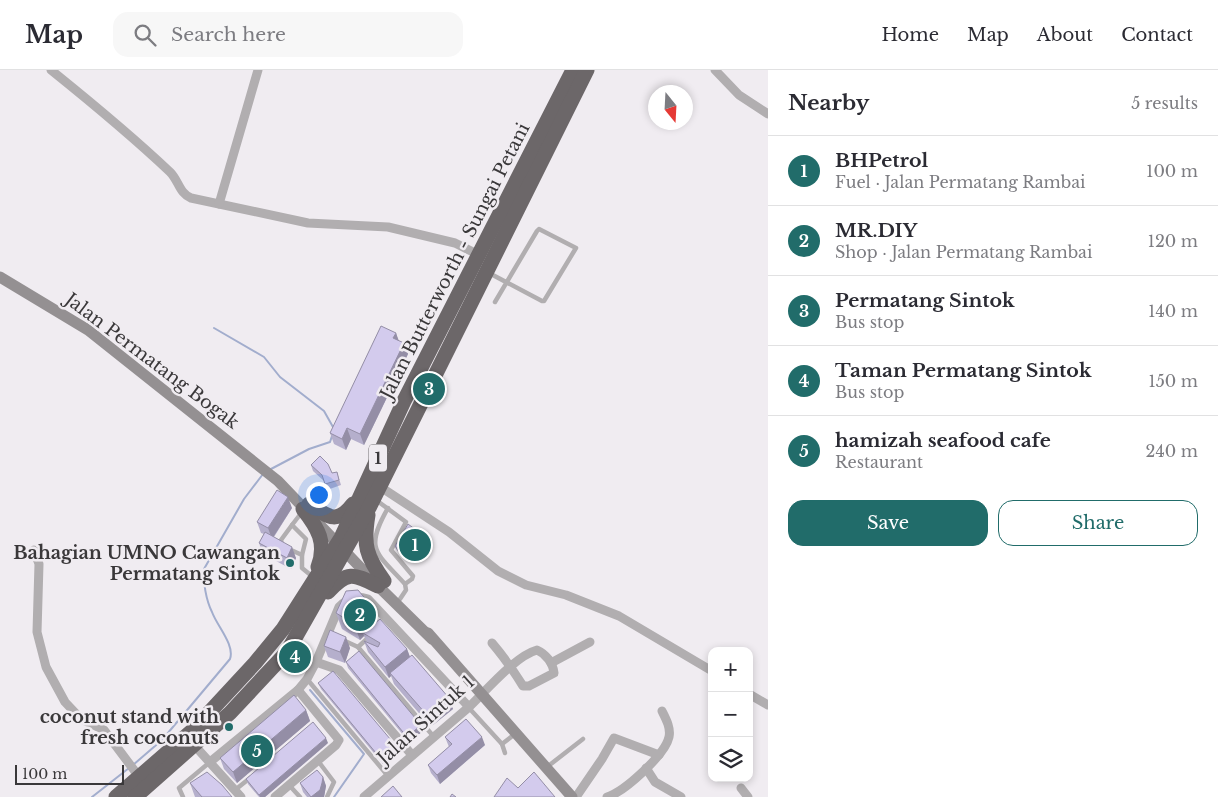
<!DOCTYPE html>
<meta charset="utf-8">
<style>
:root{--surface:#fff;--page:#f7f7f7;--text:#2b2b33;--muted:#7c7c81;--line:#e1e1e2;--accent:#216c6a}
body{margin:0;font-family:"Libre Baskerville",serif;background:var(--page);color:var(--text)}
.controls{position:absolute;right:15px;bottom:15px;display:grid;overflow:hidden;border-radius:10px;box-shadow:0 2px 8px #0003}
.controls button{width:45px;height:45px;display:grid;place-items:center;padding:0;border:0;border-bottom:1px solid var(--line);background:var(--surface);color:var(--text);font:25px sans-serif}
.compass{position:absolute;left:648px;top:15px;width:45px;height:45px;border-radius:50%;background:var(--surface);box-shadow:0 2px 8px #0003;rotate:162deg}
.scale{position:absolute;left:15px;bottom:12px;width:109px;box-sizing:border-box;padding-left:5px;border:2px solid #3a383a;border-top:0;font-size:14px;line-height:18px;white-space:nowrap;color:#3a383a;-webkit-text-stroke:4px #f0ecf1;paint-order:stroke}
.you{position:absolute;left:318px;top:424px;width:18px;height:18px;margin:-12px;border:4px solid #fff;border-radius:50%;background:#1a73e8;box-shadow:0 0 0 8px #1a73e833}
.badge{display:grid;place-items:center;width:32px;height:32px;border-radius:50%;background:var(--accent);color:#fff;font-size:16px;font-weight:700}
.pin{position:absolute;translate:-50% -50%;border:2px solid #fff;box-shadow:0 1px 5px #0006}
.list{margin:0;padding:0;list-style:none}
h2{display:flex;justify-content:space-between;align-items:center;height:65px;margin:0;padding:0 20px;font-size:21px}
h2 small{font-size:16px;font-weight:400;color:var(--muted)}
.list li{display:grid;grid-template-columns:32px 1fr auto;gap:15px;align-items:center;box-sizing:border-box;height:70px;padding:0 20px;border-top:1px solid var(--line)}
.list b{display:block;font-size:19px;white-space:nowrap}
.list p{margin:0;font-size:16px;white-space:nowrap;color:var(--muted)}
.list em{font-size:16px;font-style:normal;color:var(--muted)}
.actions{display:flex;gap:10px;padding:15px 20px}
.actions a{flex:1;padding:11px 0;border:1px solid var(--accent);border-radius:15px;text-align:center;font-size:18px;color:var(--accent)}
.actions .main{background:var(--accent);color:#fff}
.icon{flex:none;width:28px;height:28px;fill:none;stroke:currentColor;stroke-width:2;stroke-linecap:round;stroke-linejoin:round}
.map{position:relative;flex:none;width:768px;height:727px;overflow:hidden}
header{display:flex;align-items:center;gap:30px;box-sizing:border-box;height:70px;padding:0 25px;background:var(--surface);border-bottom:1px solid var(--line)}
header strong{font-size:24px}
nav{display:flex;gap:28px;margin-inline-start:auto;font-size:18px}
.search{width:350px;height:45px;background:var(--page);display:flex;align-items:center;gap:12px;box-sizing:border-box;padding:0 18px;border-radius:15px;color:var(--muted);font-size:19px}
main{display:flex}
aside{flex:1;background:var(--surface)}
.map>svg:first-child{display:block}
</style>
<header>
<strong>Map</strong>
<div class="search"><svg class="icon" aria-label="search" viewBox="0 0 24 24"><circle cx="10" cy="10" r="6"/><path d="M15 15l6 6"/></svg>Search here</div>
<nav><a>Home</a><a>Map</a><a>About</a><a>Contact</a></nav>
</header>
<main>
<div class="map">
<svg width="768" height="727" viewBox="0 0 768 727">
<rect width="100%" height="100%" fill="#f0ecf1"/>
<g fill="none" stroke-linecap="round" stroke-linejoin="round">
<!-- stream -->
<g stroke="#a2adcd" stroke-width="2">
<polyline points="214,258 264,287 280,307 324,341 333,357"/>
<polyline points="271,399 309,379 330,372 332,366"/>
<polyline points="310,620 364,684 334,727"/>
<path d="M133,695l29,-25 68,-81c5,-14 -13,-33 -18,-47 -6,-12 -9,-30 -8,-43l40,-70 19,-25"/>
<polyline points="92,727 129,698"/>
</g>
<!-- lane -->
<g stroke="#b1aeb0" stroke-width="4.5">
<polyline points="489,203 542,231 544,231 576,178 539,159 537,161 495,232"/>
<polyline points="376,430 406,452 391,480 413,506 412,509 405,514"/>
<path d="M388,438c-24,42 -12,44 17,76l1,6 -6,9"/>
<polyline points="292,455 302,442"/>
<polyline points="282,475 281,470 292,455 306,469 302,485"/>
<polyline points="291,480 302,485 302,498 313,507"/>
<polyline points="345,571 358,577 434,667"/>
<polyline points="358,577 369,567"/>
<polyline points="307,609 388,706"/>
<polyline points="469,638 502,674 505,683"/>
<polyline points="502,674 515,664"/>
<polyline points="318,691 334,712 327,727"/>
<polyline points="547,697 583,669"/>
<polyline points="289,715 300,727"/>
<polyline points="235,720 250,708"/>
<polyline points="183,727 179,718 210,692"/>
</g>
<!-- street -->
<g stroke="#b1aeb0" stroke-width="9">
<path d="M51,0c41,33 81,66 119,102 9,9 9,21 21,26l117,25 80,4 67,16 22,11"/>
<polyline points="715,0 739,25 768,44"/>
<polyline points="219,134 258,0"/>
<polyline points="379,416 449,462 498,501 526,515 566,525 619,546 712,601"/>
<polyline points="34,480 39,494 37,562 46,597 65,632 81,649 104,660 140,708"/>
<polyline points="316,592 339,600 412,685"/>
<polyline points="551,593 590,572"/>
<polyline points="749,624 768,635"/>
<polyline points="195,676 241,727"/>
<path d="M210,692l88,-72 9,-11 9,-17 23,-55c9,-9 16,-12 29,-8l101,108"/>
<polyline points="646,698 655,712 681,727"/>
<polyline points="741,718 748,727"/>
<polyline points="275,727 336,675 339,670 298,620"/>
<path d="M364,727l105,-90c16,-15 46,-51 68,-57 9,4 16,13 17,23l-25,13h-6c-10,-16 -19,-29 -31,-43"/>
<polyline points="576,727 602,689 614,668 659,685"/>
<path d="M607,727c17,-5 58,-42 62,-60 2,-9 -3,-18 -7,-26"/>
</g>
<!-- secondary -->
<g stroke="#949092" stroke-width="11">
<polyline points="0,207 88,260 259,396 278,411 378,516 432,569"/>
<polyline points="428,563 572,727"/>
</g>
<!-- highway -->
<g stroke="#6c6769" stroke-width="15">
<path d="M309,434c19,13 28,21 44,0"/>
<path d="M303,439c15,19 24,34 15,58"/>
<path d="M368,445c-5,30 -2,41 16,66"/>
<path d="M328,522c20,-22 26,-18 50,-6"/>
<polyline points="116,727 192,661 255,593 283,559 341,468 404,331 573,0"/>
<polyline points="135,727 230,643 287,582 370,436 587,0"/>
</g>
</g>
<!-- wall -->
<g fill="#b5afcc">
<polygon points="396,263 398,270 408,284 364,375 351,369 346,380 334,374 330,363"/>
<polygon points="311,395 332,403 337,402 341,415 327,420 324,411 313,401"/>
<polygon points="292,438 274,467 296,488 291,499 263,484 259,473 264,464 261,463 257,452"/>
<polygon points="416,460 417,463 415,466 428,478 421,489 406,480 402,486 396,479 395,476"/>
<polygon points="336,543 377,551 407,579 410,587 449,628 453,639 433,655 430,656 394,614 391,606 389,608 368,582 364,571 367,572 364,566 360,570 342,559"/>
<polygon points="324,576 350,578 345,593 328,587"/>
<polygon points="346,592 423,661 409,672 348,598"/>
<polygon points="318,613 398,682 383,694 321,619"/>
<polygon points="306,640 310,651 237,713 224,699 220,688"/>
<polygon points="445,667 485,675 440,714 431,703 428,695 449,677"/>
<polygon points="328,673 265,727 259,727 248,714 246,709"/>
<polygon points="323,707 326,716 324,727 307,727 303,722 300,713"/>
<polygon points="190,713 232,727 195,727"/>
</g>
<!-- shaded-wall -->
<g fill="#948ea6">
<polygon points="396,263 400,274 393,268"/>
<polygon points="404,273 408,284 364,375 360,364"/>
<polygon points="347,358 351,369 346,380 342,369"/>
<polygon points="288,427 292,438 272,469 268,458"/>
<polygon points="416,460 417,463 414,468 413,464"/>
<polygon points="427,475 428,478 421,489 420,485"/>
<polygon points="292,477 296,488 291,499 287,488"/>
<polygon points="404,477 406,480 402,486 400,483"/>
<polygon points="373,538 378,554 363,563 364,566 360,570 354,554"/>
<polygon points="346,567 350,578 345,593 340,582"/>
<polygon points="407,579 411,590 390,603 391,606 389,608 385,597"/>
<polygon points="449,628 453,639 433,655 429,644"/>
<polygon points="306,640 310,651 237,713 233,702"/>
<polygon points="421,655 423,661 409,672 407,667"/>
<polygon points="482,667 485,675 440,714 437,705"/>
<polygon points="326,668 328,673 265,727 260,727 259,725"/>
<polygon points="396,676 398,682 383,694 381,689"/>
<polygon points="323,707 326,716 324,727 311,727"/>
</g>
<!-- building -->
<g fill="#d3cbed" stroke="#948ea6">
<polygon points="381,256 396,263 393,268 404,273 360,364 347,358 342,369 330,363"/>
<polygon points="320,386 328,394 332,403 337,402 339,410 325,414 322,405 311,395"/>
<polygon points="277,420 288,427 268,458 257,452"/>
<polygon points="408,454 416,460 413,464 427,475 420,485 404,477 400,483 395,476"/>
<polygon points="265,462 292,477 287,488 259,473"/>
<polygon points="358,520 373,538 354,554 336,543 346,521"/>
<polygon points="380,549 407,579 385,597 364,571 378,577 380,573 363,563"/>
<polygon points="330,560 346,567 340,582 324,576"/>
<polygon points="359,581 421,655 407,667 346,592"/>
<polygon points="412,585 449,628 429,644 426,644 390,603"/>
<polygon points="333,601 396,676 381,689 318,613"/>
<polygon points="294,625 306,640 233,702 220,688"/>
<polygon points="466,649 482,667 437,705 428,695 452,674 445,667"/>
<polygon points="313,652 326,668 259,725 246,709"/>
<polygon points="317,700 323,707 322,713 320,720 311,727 300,713"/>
<polygon points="207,702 222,715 232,727 202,727 190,713"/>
<polygon points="534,702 555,727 494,727 507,708 518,718"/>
<polygon points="393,716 402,727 381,727"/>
<polygon points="452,724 456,727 450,727"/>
</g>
<!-- markers -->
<g fill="#216c6a" stroke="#f0ecf1" stroke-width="2">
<circle cx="290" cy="493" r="5"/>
<circle cx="229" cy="657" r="5"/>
</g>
<g text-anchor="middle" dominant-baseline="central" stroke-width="5" stroke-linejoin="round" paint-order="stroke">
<!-- shield labels -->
<rect fill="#f0ecf1" stroke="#716e71" stroke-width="1" x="369" y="374.5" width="18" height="27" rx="4"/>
<g font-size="16" font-weight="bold" fill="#3a383a">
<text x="378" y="388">1</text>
</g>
<!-- street labels -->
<g font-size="18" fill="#3a383a" stroke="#f0ecf1">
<text transform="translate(455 191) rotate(-63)">Jalan Butterworth - Sungai Petani</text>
<text transform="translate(152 291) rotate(37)">Jalan Permatang Bogak</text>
<text transform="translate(426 650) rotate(-42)">Jalan Sintuk 1</text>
</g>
<!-- poi labels -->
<g font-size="18" font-weight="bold" fill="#3a383a" stroke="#f0ecf1" text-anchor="end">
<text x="280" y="483">Bahagian UMNO Cawangan<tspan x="280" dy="21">Permatang Sintok</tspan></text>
<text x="219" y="647">coconut stand with<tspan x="219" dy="21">fresh coconuts</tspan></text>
</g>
</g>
</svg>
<div class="controls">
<button>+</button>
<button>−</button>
<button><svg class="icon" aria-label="layers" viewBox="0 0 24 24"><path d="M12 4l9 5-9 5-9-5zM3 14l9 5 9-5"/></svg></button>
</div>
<svg class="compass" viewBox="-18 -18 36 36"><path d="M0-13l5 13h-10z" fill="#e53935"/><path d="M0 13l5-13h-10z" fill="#7c7c81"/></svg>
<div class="scale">100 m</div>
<div class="you"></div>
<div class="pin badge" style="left:415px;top:475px">1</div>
<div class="pin badge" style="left:360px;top:545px">2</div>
<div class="pin badge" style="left:429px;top:319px">3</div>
<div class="pin badge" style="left:295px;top:587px">4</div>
<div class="pin badge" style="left:257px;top:681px">5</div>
</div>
<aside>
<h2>Nearby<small>5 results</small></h2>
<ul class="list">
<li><span class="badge">1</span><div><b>BHPetrol</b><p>Fuel · Jalan Permatang Rambai</p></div><em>100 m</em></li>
<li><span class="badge">2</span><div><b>MR.DIY</b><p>Shop · Jalan Permatang Rambai</p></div><em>120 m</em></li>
<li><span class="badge">3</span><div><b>Permatang Sintok</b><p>Bus stop</p></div><em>140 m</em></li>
<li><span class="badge">4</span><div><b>Taman Permatang Sintok</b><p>Bus stop</p></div><em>150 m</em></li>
<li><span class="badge">5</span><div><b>hamizah seafood cafe</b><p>Restaurant</p></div><em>240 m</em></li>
</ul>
<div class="actions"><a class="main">Save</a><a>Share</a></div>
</aside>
</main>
